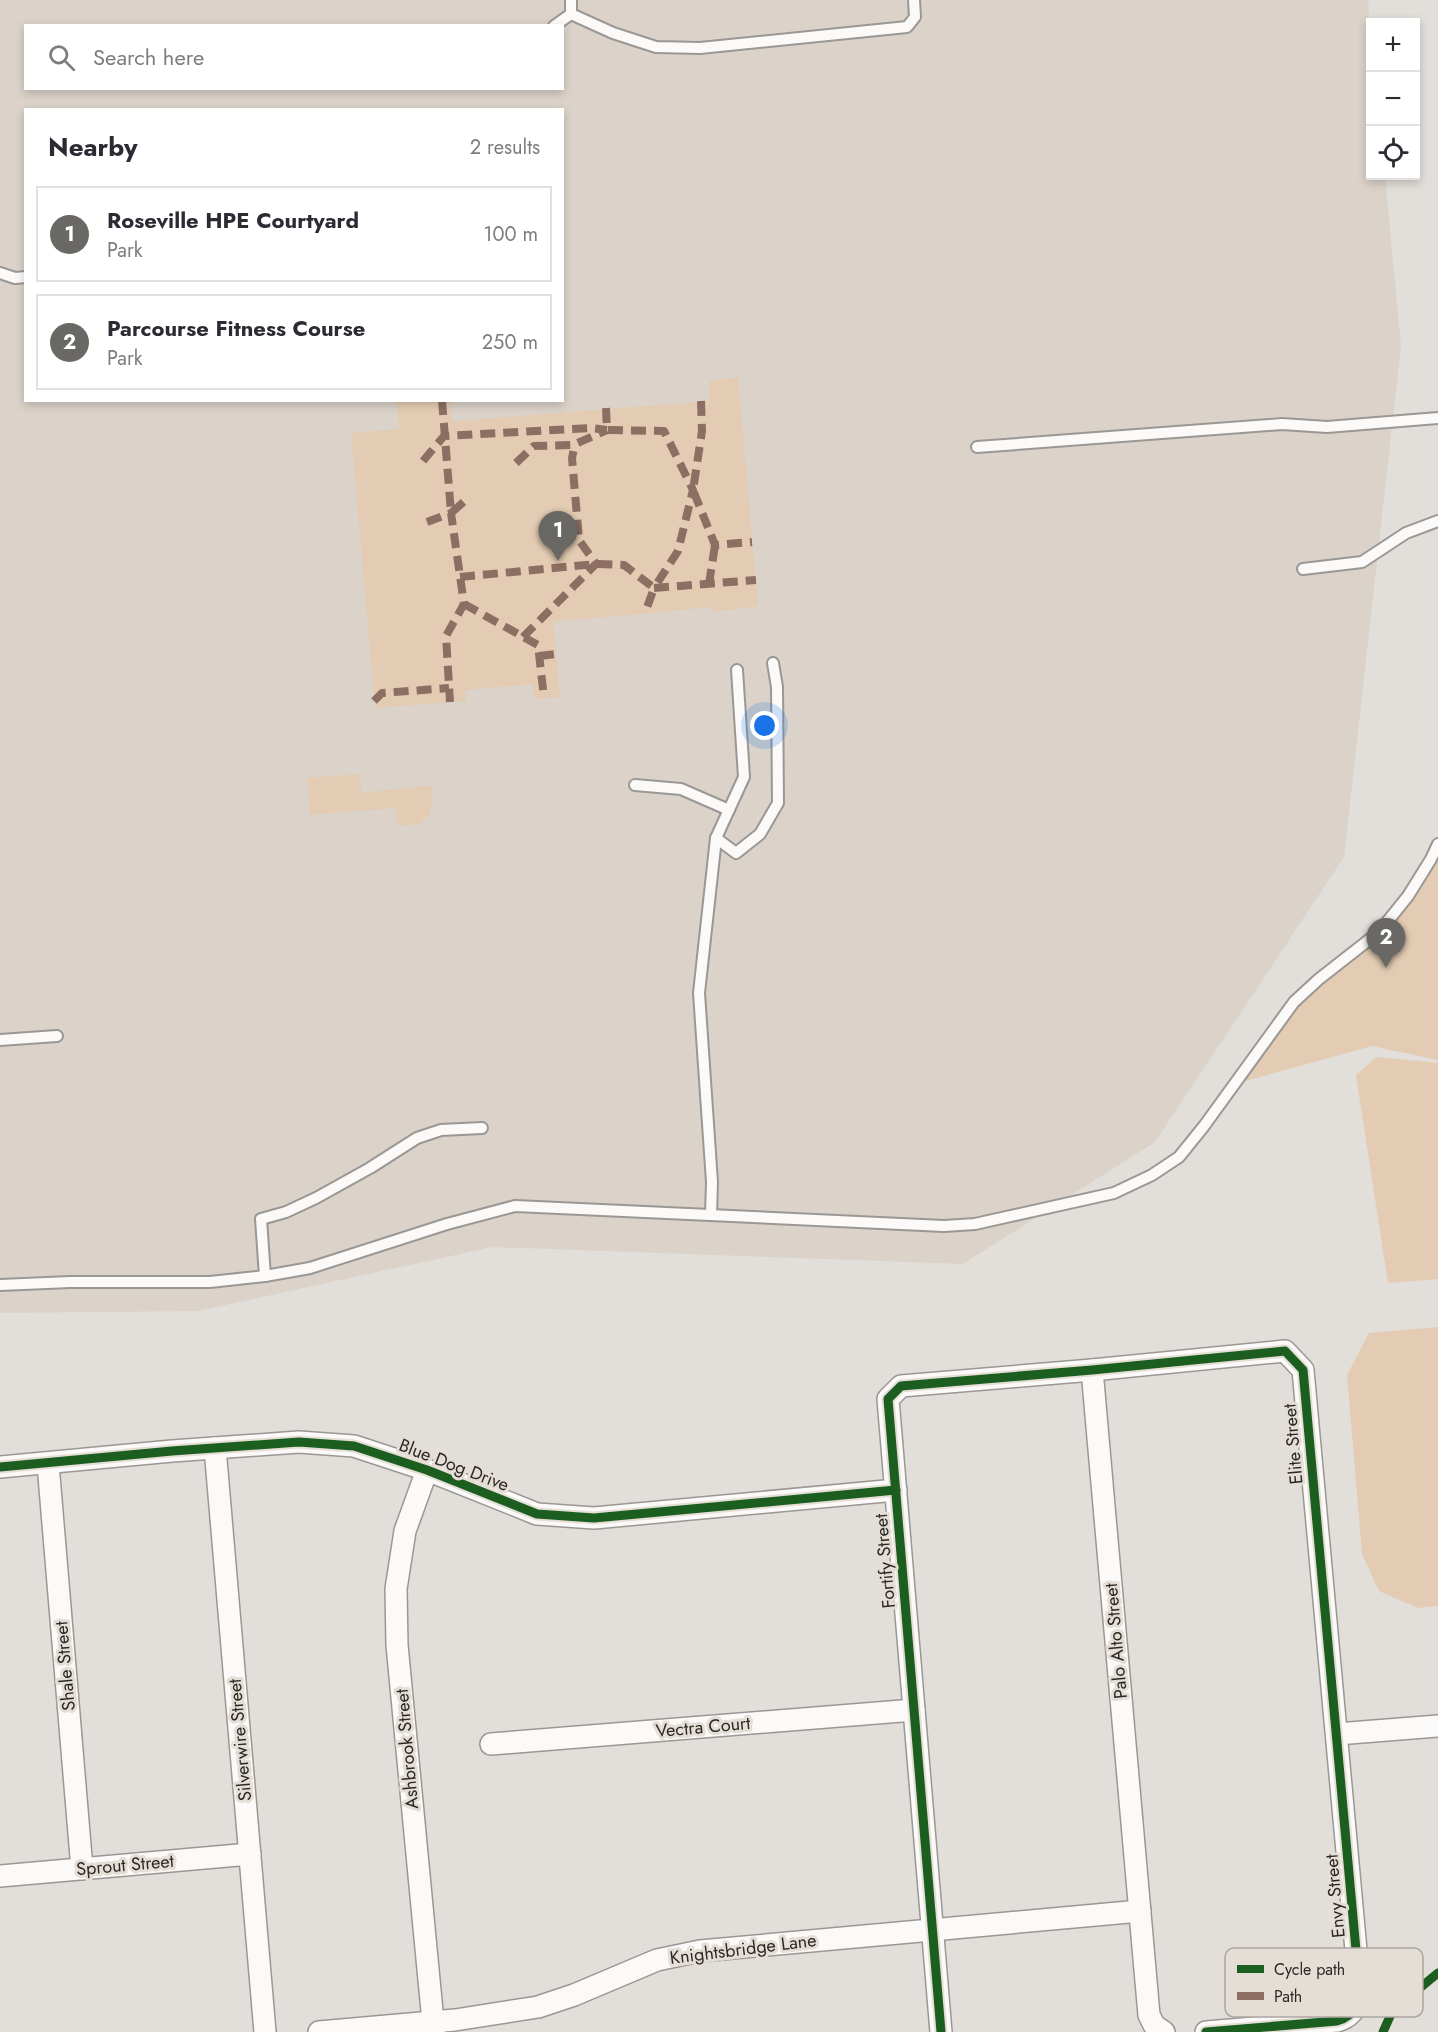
<!DOCTYPE html>
<meta charset="utf-8">
<style>
:root{--surface:#fff;--page:#f2f2f3;--text:#2b2b33;--muted:#7c7c81;--line:#e1e1e2;--accent:#6a6864}
body{margin:0;font-family:Jost,sans-serif;background:var(--page);color:var(--text)}
.controls{position:absolute;right:18px;top:18px;display:grid;overflow:hidden;border-radius:0px;box-shadow:0 3px 9px #0003}
.controls button{width:54px;height:54px;display:grid;place-items:center;padding:0;border:0;border-bottom:2px solid var(--line);background:var(--surface);color:var(--text);font:30px sans-serif}
.you{position:absolute;left:765px;top:726px;width:21px;height:21px;margin:-15px;border:4px solid #fff;border-radius:50%;background:#1a73e8;box-shadow:0 0 0 9px #1a73e833}
.badge{display:grid;place-items:center;width:39px;height:39px;border-radius:50%;background:var(--accent);color:#fff;font-size:20px;font-weight:700}
.pin{position:absolute;translate:-50% -50px;filter:drop-shadow(0 2px 3px #0008)}
.pin::after{content:'';position:absolute;top:32px;width:21px;height:18px;background:inherit;clip-path:polygon(0 0,100% 0,50% 100%)}
.list{margin:0;padding:0;list-style:none}
h2{display:flex;justify-content:space-between;align-items:center;height:78px;margin:0;padding:0 24px;font-size:26px}
h2 small{font-size:20px;font-weight:400;color:var(--muted)}
.list li{display:grid;grid-template-columns:39px 1fr auto;gap:18px;align-items:center;box-sizing:border-box;height:96px;margin:0 12px 12px;padding:0 12px;border:2px solid var(--line);border-radius:0px}
.list b{display:block;font-size:22px;white-space:nowrap}
.list p{margin:0;font-size:20px;white-space:nowrap;color:var(--muted)}
.list em{font-size:20px;font-style:normal;color:var(--muted)}
.icon{flex:none;width:33px;height:33px;fill:none;stroke:currentColor;stroke-width:2;stroke-linecap:round;stroke-linejoin:round}
.map{position:relative;flex:none;width:1438px;height:2032px;overflow:hidden}
.search{position:absolute;background:var(--surface);box-shadow:0 3px 9px #0003;left:24px;top:24px;width:540px;height:66px;display:flex;align-items:center;gap:15px;box-sizing:border-box;padding:0 21px;border-radius:0px;color:var(--muted);font-size:22px}
.panel{position:absolute;background:var(--surface);box-shadow:0 3px 9px #0003;left:24px;top:108px;width:540px;height:294px;border-radius:0px}
.map>svg:first-child{display:block}
</style>
<div class="map">
<svg width="1438" height="2032" viewBox="0 0 1438 2032">
<rect width="100%" height="100%" fill="#e2deda"/>
<!-- built -->
<path fill="#dbd2c9" fill-rule="evenodd" d="M0,0h1368l2,26v150h15l16,170 -57,511 -189,285 -192,122 -471,-17 -294,64 -198,2zM26,26h536v62h-536zM26,110h536v290h-536z"/>
<!-- green -->
<g fill="#e3ccb3">
<polygon points="738,377 758,606 713,612 712,607 553,622 560,697 534,699 532,684 465,690 466,701 375,708 351,433 399,429 397,401 450,401 452,421 710,401 709,381"/>
<polygon points="359,774 362,793 433,785 430,814 419,824 397,826 396,808 310,815 307,778"/>
<polygon points="1438,844 1438,1060 1372,1046 1235,1084 1294,1002 1379,932"/>
<polygon points="1376,1057 1438,1063 1438,1279 1388,1283 1356,1075"/>
<polygon points="1438,1327 1438,1606 1418,1608 1379,1591 1362,1554 1347,1375 1369,1333"/>
</g>
<g fill="none" stroke-linecap="round" stroke-linejoin="round">
<defs>
<g id="service">
<polyline points="571,14 613,33 656,47 700,48 907,27 915,17 914,0"/>
<polyline points="554,26 571,14 571,0"/>
<polyline points="0,273 15,278 26,277"/>
<polyline points="977,447 1282,424 1327,427 1438,418"/>
<polyline points="1303,569 1362,562 1406,533 1438,521"/>
<polyline points="635,785 681,789 729,810"/>
<polyline points="716,838 744,777 737,670"/>
<polyline points="0,1040 57,1036"/>
<polyline points="711,1215 712,1182 699,993 716,838 736,853 760,834 778,803 777,687 773,663"/>
<polyline points="265,1276 261,1219 286,1212 316,1198 370,1168 417,1138 441,1130 482,1128"/>
<polyline points="0,1285 70,1282 210,1282 265,1276 310,1268 447,1224 515,1206 944,1226 975,1224 1114,1193 1152,1175 1179,1157 1204,1126 1294,1002 1319,979 1379,932 1408,896 1431,859 1438,844"/>
</g>
<g id="minor">
<polyline points="1092,1370 1149,2015 1154,2025 1164,2032"/>
<polyline points="215,1448 265,2032"/>
<polyline points="48,1464 82,1869"/>
<polyline points="0,1467 172,1451 299,1442 354,1446 427,1470 537,1514 594,1518 896,1490"/>
<polyline points="427,1470 405,1531 396,1589 397,1645 434,2032"/>
<polyline points="1337,1734 1438,1726"/>
<polyline points="491,1744 914,1710"/>
<polyline points="0,1876 250,1854"/>
<polyline points="319,2032 455,2020 538,2007 574,1995 657,1960 700,1951 1140,1911"/>
<path d="M941,2032l-53,-633 13,-13 191,-16 193,-19 18,19 56,613c0,18 -3,33 -22,38l-131,11"/>
</g>
</defs>
<!-- service casing -->
<use href="#service" stroke="#9a9794" stroke-width="14"/>
<!-- minor casing -->
<use href="#minor" stroke="#9a9794" stroke-width="24"/>
<!-- service -->
<use href="#service" stroke="#fbfaf9" stroke-width="10"/>
<!-- minor -->
<use href="#minor" stroke="#fbfaf9" stroke-width="21"/>
<!-- quiet -->
<g stroke="#8d6e63" stroke-width="8" stroke-dasharray="15 8" stroke-linecap="butt">
<polyline points="442,400 451,513 467,499"/>
<polyline points="701,401 702,431 693,490 715,545 752,542"/>
<polyline points="606,408 607,430 664,431 693,490 678,551 654,588"/>
<polyline points="423,461 444,436 591,428 607,430"/>
<polyline points="516,463 534,446 573,445 607,430"/>
<polyline points="427,522 451,513 464,604 446,636 450,702"/>
<polyline points="460,577 596,564 624,565 654,588 645,613"/>
<polyline points="709,584 715,545"/>
<polyline points="654,588 756,580"/>
<polyline points="464,604 538,645 544,698"/>
<polyline points="523,637 596,564 579,540 572,458 575,444"/>
<polyline points="539,656 556,654"/>
<polyline points="374,701 382,693 449,688"/>
</g>
<defs>
<g id="cycleway">
<polyline points="0,1467 172,1451 299,1442 354,1446 427,1470 537,1514 594,1518 896,1490"/>
<path d="M941,2032l-53,-633 13,-13 191,-16 193,-19 18,19 56,613c0,18 -3,33 -22,38l-131,11"/>
<polyline points="1383,2032 1391,2014 1397,2007 1438,1973"/>
</g>
</defs>
<!-- cycleway casing -->
<use href="#cycleway" stroke="#e5ded6" stroke-width="13"/>
<!-- cycleway -->
<use href="#cycleway" stroke="#1b5e20" stroke-width="9"/>
</g>
<g text-anchor="middle" dominant-baseline="central" stroke-width="6" stroke-linejoin="round" paint-order="stroke">
<!-- street labels -->
<g font-size="18" fill="#2a2825" stroke="#e5ded6">
<text transform="translate(1293 1444) rotate(-95)">Elite Street</text>
<text transform="translate(454 1465) rotate(21)">Blue Dog Drive</text>
<text transform="translate(885 1561) rotate(-95)">Fortify Street</text>
<text transform="translate(1116 1641) rotate(-95)">Palo Alto Street</text>
<text transform="translate(65 1666) rotate(-95)">Shale Street</text>
<text transform="translate(703 1727) rotate(-5)">Vectra Court</text>
<text transform="translate(240 1740) rotate(-95)">Silverwire Street</text>
<text transform="translate(407 1749) rotate(-95)">Ashbrook Street</text>
<text transform="translate(125 1865) rotate(-5)">Sprout Street</text>
<text transform="translate(1335 1896) rotate(-95)">Envy Street</text>
<text transform="translate(743 1949) rotate(-7)">Knightsbridge Lane</text>
</g>
</g>
<!-- legend -->
<rect x="1225" y="1948" width="198" height="69" rx="9" fill="#e5ded6" stroke="#ada7a1" stroke-width="1.5"/>
<rect x="1237" y="1965" width="27" height="8" fill="#1b5e20"/>
<rect x="1237" y="1992" width="27" height="8" fill="#8d6e63"/>
<g font-size="16" fill="#2a2825">
<text x="1274" y="1975">Cycle path</text>
<text x="1274" y="2002">Path</text>
</g>
</svg>
<div class="controls">
<button>+</button>
<button>−</button>
<button><svg class="icon" aria-label="locate" viewBox="0 0 24 24"><circle cx="12" cy="12" r="6"/><path d="M12 2v4M12 18v4M2 12h4M18 12h4"/></svg></button>
</div>
<div class="you"></div>
<div class="pin badge" style="left:558px;top:561px">1</div>
<div class="pin badge" style="left:1386px;top:968px">2</div>
<div class="search"><svg class="icon" aria-label="search" viewBox="0 0 24 24"><circle cx="10" cy="10" r="6"/><path d="M15 15l6 6"/></svg>Search here</div>
<section class="panel">
<h2>Nearby<small>2 results</small></h2>
<ul class="list">
<li><span class="badge">1</span><div><b>Roseville HPE Courtyard</b><p>Park</p></div><em>100 m</em></li>
<li><span class="badge">2</span><div><b>Parcourse Fitness Course</b><p>Park</p></div><em>250 m</em></li>
</ul>
</section>
</div>
